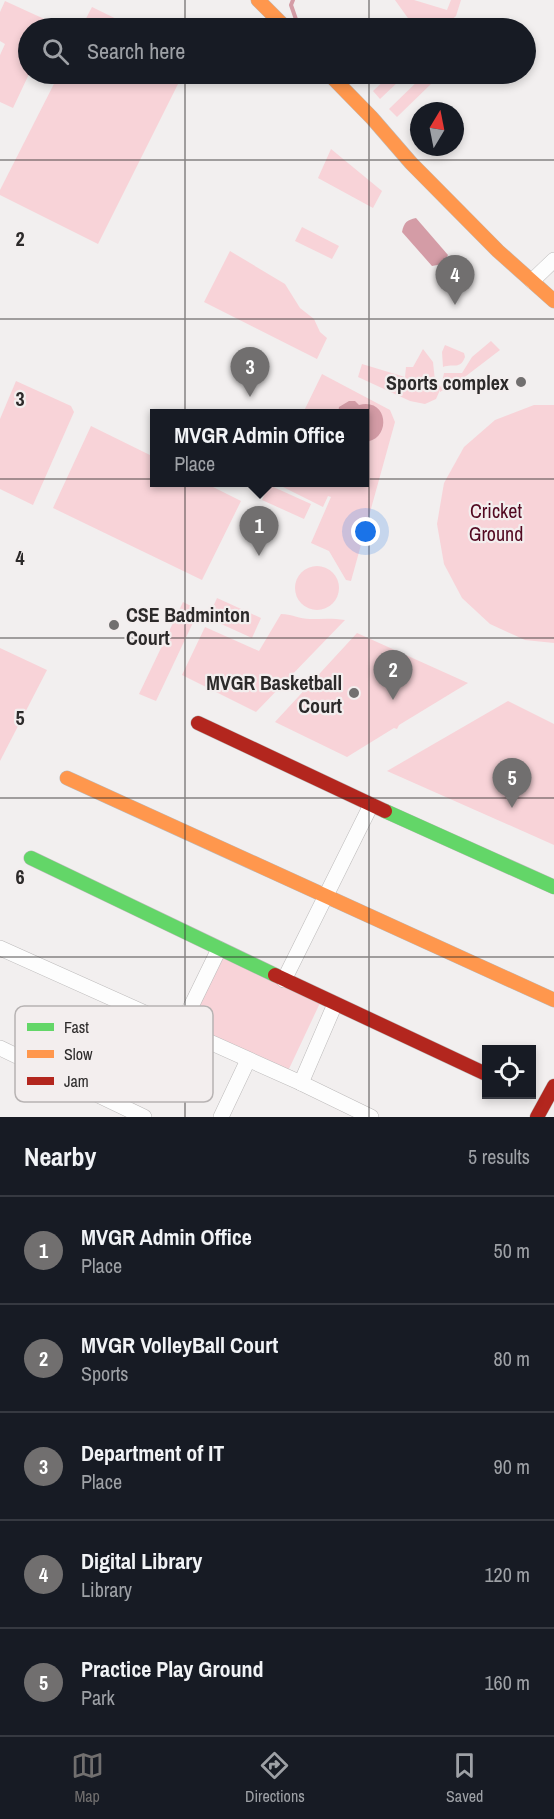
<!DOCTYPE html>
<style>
:root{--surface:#171b24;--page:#242831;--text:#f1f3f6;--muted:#9ea1a6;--line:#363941;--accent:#716f6f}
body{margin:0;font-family:"Archivo Narrow",sans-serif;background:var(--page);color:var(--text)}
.controls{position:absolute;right:18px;bottom:18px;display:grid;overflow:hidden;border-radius:0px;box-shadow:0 3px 9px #0003}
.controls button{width:54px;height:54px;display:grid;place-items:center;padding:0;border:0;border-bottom:2px solid var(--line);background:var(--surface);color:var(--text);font:30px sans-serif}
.compass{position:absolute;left:410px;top:102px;width:54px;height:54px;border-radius:50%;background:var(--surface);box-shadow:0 3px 9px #0003;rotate:10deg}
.you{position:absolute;left:366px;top:532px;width:21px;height:21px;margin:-15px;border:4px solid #fff;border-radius:50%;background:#1a73e8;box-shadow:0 0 0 9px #1a73e833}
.badge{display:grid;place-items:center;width:39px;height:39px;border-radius:50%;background:var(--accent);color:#fff;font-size:20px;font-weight:700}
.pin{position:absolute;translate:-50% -50px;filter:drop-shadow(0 2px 3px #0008)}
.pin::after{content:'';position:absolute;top:32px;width:21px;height:18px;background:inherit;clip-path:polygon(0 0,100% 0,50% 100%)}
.popup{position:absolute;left:150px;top:409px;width:219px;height:78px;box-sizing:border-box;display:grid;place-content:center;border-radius:0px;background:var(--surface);filter:drop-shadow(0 2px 4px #0005);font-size:20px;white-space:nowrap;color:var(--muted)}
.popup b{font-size:22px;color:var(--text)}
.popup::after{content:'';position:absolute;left:50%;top:100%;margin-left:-12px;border:12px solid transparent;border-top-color:var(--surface)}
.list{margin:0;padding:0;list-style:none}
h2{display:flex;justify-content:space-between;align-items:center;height:78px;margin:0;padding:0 24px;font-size:26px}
h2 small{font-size:20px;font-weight:400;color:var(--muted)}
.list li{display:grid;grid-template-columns:39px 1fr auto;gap:18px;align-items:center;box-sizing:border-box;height:108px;padding:0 24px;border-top:2px solid var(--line)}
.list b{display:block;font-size:22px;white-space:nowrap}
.list p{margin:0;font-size:20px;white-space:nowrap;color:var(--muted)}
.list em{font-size:20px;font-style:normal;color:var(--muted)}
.icon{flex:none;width:33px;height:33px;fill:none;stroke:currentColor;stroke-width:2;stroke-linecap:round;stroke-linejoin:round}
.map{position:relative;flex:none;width:554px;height:1117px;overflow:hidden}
.search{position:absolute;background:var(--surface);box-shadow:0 3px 9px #0003;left:18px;right:18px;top:18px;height:66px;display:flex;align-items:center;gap:15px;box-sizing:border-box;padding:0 21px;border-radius:33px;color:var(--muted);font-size:22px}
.sheet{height:618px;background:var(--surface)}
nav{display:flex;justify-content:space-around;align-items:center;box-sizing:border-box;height:84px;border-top:2px solid var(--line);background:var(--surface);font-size:16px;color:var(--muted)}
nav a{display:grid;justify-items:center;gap:3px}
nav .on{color:var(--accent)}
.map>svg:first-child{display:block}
</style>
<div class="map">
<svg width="554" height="1117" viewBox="0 0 554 1117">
<rect width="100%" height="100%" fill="#f2efef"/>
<!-- green -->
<g fill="#f8d3d8">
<polygon points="395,0 414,0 447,10 451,0 461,0 456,16 442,28 415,28"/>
<polygon points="5,1 53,23 50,28 28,28 29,74 13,108 0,102 0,55 5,44 0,41 0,12"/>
<polygon points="92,7 135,28 81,28"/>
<polygon points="59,74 183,74 98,244 0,195 0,190"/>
<polygon points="391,74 399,81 380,99 373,91"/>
<polygon points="425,74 433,82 397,117 389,109"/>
<polygon points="331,149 382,191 373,208 318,178"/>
<polygon points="302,227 339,246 332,259 295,241"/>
<polygon points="230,251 285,284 300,308 314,319 320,332 327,338 317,359 204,302"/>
<polygon points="491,341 500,350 466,376 440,392 440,390 436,399 425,404 410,401 358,377 362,364 405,377 406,367 413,367 423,349 433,362 435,381 441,387 444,373 462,373 472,357"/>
<path d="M445,345l19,8 1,4c-5,13 -11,6 -22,10l-1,-15z"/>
<polygon points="322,374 390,410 395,422 351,581 346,580 329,551 311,543 331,497 328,496 323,507 275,483 364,482 364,414 303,413"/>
<polygon points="16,381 71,406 74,412 33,505 0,489 0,419"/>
<polygon points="534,405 554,405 554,643 525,640 490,624 462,598 444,564 437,524 444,483 464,447 495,420"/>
<polygon points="91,426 154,457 154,482 205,483 241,501 202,580 53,508"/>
<polygon points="269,485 311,504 304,519 262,500"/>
<circle cx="317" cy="588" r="22"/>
<polygon points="217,598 261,618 252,638 208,618"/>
<polygon points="183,602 199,610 156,701 139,694"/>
<path d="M281,614c10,0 19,5 29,5 12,0 23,-1 35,1l-89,92 -74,-37 23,-48 54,24z"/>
<polygon points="357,633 468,683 399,725 397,729 394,728 347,757 275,722"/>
<polygon points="0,648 47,670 0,761"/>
<polygon points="508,701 554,724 554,845 387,771"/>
<polygon points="221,957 320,1003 288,1071 189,1025"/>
</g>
<!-- water -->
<g fill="#d49ca6">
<path d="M416,218l32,37c-4,8 -8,10 -16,11l-30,-34c2,-10 5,-12 14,-14z"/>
<path d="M349,401h6l4,4c30,-8 33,36 5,37v-28l-26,-1 1,-6z"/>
</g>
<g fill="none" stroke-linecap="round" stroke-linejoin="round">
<!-- stream -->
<polyline stroke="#d49ca6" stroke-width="4" points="293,0 291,5 299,28"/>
<defs>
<g id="street">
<polyline points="532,281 554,260"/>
<polyline points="0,948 301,1083 371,1117"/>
<polyline points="284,980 371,805"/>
<polyline points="180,1029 219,949"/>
<polyline points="0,1048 144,1117"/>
<polyline points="301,1083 335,1004"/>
<polyline points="221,1117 248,1060"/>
</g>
<g id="fast">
<polyline points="385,811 554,887"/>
<polyline points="31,858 275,975"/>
</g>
<g id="slow">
<polyline points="258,0 286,28"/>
<polyline points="329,74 372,118 411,163 498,251 554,301"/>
<polyline points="67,778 554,1000"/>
</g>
<g id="jam">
<polyline points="198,723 385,811"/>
<polyline points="275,975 486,1074"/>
<polyline points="537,1117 554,1086"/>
</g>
</defs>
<!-- street casing -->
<use href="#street" stroke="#bcbaba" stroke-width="16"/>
<!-- fast casing -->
<use href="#fast" stroke="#bcbaba" stroke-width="15"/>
<!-- slow casing -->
<use href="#slow" stroke="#bcbaba" stroke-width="15"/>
<!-- jam casing -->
<use href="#jam" stroke="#bcbaba" stroke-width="15"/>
<!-- street -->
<use href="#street" stroke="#fdfdfd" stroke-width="15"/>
<!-- fast -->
<use href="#fast" stroke="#63d668" stroke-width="14"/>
<!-- slow -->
<use href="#slow" stroke="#ff974d" stroke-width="14"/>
<!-- jam -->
<use href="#jam" stroke="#b3261e" stroke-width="14"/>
</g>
<!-- grid -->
<path fill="none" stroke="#2c2a2a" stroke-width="1.5" stroke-opacity="0.55" d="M185,0v28M369,0v28M185,74v1043M369,74v1043M0,160h554M0,319h554M0,479h554M0,638h554M0,798h554M0,957h554"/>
<!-- markers -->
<g fill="#716f6f" stroke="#f3eeee" stroke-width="2">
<circle cx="521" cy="382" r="6"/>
<circle cx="114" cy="625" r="6"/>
<circle cx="354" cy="693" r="6"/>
</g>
<g text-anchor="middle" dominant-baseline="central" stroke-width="4.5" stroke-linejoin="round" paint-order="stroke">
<!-- poi labels -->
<g font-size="20" font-weight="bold" fill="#2c2a2a" stroke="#f3eeee" text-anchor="end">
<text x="509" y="382">Sports complex</text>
<text x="126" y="614" text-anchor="start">CSE Badminton<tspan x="126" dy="23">Court</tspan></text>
<text x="342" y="682">MVGR Basketball<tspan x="342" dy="23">Court</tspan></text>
</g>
<!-- park labels -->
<g font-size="20" fill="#520921" stroke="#f3eeee">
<text x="496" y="510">Cricket<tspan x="496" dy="23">Ground</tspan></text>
</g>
</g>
<!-- legend -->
<rect x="15" y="1006" width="198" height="96" rx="9" fill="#f3eeee" stroke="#b7b3b3" stroke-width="1.5"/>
<rect x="27" y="1023" width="27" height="8" fill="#63d668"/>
<rect x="27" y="1050" width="27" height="8" fill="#ff974d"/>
<rect x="27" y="1077" width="27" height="8" fill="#b3261e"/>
<g font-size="16" fill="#2c2a2a">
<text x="64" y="1033">Fast</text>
<text x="64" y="1060">Slow</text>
<text x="64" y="1087">Jam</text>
</g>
<g font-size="20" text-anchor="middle" font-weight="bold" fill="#2c2a2a" stroke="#f3eeee" stroke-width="4.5" stroke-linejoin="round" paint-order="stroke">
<text x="20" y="246">2</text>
<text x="20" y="406">3</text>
<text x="20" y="565">4</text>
<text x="20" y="725">5</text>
<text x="20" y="884">6</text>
</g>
</svg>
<div class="controls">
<button><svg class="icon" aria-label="locate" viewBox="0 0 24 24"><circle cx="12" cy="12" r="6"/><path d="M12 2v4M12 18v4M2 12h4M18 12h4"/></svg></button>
</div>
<svg class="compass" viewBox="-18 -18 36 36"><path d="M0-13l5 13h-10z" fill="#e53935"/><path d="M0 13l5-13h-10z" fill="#9ea1a6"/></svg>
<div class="you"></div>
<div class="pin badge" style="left:259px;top:556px">1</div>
<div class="popup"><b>MVGR Admin Office</b>Place</div>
<div class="pin badge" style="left:393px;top:700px">2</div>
<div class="pin badge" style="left:250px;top:397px">3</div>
<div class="pin badge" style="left:455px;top:305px">4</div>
<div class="pin badge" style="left:512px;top:808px">5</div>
<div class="search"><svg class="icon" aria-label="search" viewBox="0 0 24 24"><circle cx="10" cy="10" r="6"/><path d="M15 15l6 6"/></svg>Search here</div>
</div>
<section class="sheet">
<h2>Nearby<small>5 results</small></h2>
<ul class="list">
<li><span class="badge">1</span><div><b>MVGR Admin Office</b><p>Place</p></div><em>50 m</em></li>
<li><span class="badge">2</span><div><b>MVGR VolleyBall Court</b><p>Sports</p></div><em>80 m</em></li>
<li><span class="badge">3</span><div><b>Department of IT</b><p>Place</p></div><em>90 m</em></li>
<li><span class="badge">4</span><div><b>Digital Library</b><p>Library</p></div><em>120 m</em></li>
<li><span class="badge">5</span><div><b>Practice Play Ground</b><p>Park</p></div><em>160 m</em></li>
</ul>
</section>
<nav>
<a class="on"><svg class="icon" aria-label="map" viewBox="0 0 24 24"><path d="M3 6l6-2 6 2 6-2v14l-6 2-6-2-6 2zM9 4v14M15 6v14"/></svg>Map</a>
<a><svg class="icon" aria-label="directions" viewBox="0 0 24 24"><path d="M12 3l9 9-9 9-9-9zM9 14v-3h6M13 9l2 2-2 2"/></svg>Directions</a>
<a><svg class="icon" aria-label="saved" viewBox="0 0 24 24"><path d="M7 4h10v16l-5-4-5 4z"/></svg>Saved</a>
</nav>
